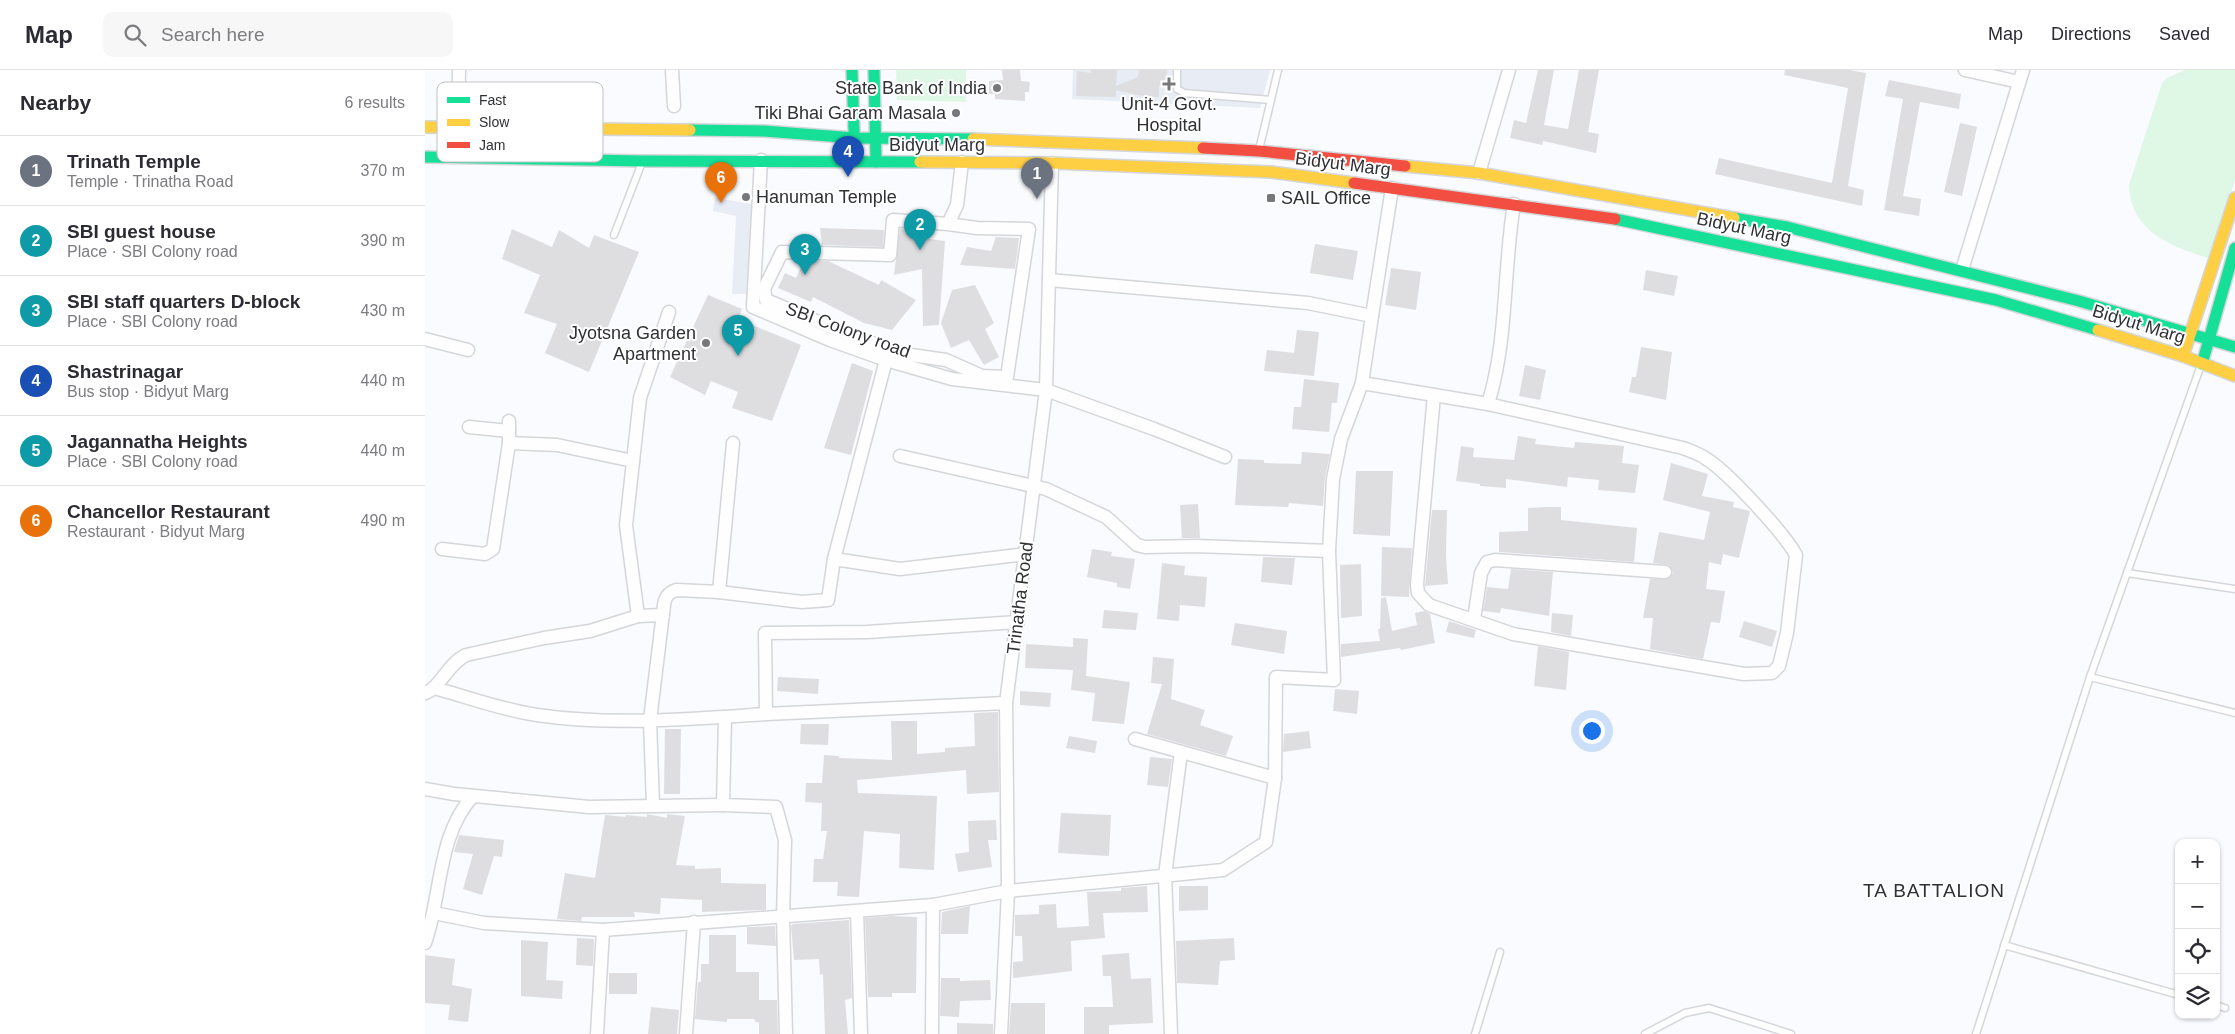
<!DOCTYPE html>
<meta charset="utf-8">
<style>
:root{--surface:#fff;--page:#f7f7f7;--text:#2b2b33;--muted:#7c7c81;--line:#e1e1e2;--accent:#76787b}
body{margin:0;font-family:Helvetica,sans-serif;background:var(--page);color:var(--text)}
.controls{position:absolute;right:15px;bottom:15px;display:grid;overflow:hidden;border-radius:10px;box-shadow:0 1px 4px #0004}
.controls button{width:45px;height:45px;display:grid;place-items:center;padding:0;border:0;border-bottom:1px solid var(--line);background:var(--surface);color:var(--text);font:25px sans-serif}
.you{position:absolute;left:1166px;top:660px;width:18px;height:18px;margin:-12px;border:4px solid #fff;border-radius:50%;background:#1a73e8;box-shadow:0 0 0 8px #1a73e833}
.badge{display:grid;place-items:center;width:32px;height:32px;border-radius:50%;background:var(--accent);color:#fff;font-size:16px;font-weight:700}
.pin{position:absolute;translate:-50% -41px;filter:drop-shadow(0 1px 2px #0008)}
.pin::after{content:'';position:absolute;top:26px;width:18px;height:15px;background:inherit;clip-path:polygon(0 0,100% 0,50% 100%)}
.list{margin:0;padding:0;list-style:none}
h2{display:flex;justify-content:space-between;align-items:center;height:65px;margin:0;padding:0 20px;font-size:21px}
h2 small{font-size:16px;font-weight:400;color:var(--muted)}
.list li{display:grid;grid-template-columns:32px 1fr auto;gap:15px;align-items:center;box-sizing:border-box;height:70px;padding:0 20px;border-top:1px solid var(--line)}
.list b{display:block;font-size:19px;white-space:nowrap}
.list p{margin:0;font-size:16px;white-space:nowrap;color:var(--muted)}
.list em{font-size:16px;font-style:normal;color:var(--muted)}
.icon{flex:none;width:28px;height:28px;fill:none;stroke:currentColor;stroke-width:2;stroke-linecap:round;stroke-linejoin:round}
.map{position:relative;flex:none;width:1810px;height:964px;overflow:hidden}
header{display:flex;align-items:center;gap:30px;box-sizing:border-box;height:70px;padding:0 25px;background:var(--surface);border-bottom:1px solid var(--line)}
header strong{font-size:24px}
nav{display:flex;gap:28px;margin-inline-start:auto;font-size:18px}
.search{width:350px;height:45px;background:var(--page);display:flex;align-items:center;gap:12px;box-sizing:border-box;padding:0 18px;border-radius:10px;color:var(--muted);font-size:19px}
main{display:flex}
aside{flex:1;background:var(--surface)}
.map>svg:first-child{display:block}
</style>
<header>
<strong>Map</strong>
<div class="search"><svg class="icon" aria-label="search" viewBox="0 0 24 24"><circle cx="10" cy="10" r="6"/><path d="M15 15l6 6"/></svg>Search here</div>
<nav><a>Map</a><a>Directions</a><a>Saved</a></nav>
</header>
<main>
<aside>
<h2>Nearby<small>6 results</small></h2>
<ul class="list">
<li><span class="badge" style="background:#6b7280">1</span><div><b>Trinath Temple</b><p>Temple · Trinatha Road</p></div><em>370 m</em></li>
<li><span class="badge" style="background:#0f9aa8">2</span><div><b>SBI guest house</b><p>Place · SBI Colony road</p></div><em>390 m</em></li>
<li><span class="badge" style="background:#0f9aa8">3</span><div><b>SBI staff quarters D-block</b><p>Place · SBI Colony road</p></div><em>430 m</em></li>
<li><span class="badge" style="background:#1a4fb4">4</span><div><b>Shastrinagar</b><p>Bus stop · Bidyut Marg</p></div><em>440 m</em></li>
<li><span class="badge" style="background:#0f9aa8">5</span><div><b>Jagannatha Heights</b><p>Place · SBI Colony road</p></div><em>440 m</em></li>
<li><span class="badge" style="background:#e8710a">6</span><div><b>Chancellor Restaurant</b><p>Restaurant · Bidyut Marg</p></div><em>490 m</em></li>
</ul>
</aside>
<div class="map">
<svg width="1810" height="964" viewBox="0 0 1810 964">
<rect width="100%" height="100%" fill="#f9fbfe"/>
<!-- built -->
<g fill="#e8ecf5">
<polygon points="648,0 845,0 835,38 647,29"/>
<polygon points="290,128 328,134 324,224 307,224 311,146 288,141"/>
</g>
<!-- green -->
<g fill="#dff7e5">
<polygon points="471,0 541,0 541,32 472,30"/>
<path d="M1760,0h50v110l-24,79c-39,-12 -81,-27 -82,-74l33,-102 5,-5z"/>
</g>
<!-- building -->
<g fill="#dedee0">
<polygon points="577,0 595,0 596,11 605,12 604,22 600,22 600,31 570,29 570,24 564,24 564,11 578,10"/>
<polygon points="666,0 692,0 691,16 713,7 714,0 742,0 741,15 734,16 734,27 722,27 691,20 691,27 651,26 652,1 666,3"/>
<polygon points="1113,0 1129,0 1119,55 1143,59 1154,0 1174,0 1163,62 1174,64 1171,83 1118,71 1117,75 1085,68 1089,50 1101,53"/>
<polygon points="1360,0 1424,0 1441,3 1423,116 1439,120 1437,136 1290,104 1294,88 1407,113 1423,18 1359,5"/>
<polygon points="1464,10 1536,24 1534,39 1495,32 1478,126 1496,129 1494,146 1459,140 1478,29 1460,26"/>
<polygon points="1535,53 1552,57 1537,126 1519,122"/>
<polygon points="395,158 459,160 458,177 397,175"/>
<polygon points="87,159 127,177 134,160 164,178 169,165 214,182 164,302 120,283 132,254 99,243 115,205 77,189"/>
<polygon points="475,159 488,160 505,169 520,171 514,255 498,256 497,199 469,205"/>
<polygon points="571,167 594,168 590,199 535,195 542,177 566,181"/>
<polygon points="890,174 933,181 928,210 885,203"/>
<polygon points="379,191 403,191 454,215 456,210 491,230 467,260 439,253 388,227 386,232 353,218 360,203 371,208"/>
<polygon points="966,198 996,202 991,240 960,235"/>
<polygon points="1221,200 1253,206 1249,226 1218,220"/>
<polygon points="550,215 569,253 560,259 574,287 559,295 544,270 526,278 516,253 527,220"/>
<polygon points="283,225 317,239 313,249 376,275 347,351 307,338 313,322 286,311 280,325 245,307"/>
<polygon points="872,260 894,262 889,306 839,301 842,280 869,283"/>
<polygon points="1216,277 1247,282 1241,330 1204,322 1207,307 1211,307"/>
<polygon points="427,293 448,301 426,385 399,378"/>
<polygon points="1100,295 1121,300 1115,330 1094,326"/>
<polygon points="879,309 914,313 912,333 907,333 904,362 867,359 869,337 876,337"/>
<polygon points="1093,366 1111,369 1110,374 1149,378 1150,372 1199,376 1197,393 1214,395 1210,423 1173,420 1174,410 1143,407 1142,417 1081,409 1081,418 1055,416 1055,414 1031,411 1036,376 1049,378 1048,387 1089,390"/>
<polygon points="877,382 905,384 900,408 898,436 864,433 863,437 810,435 813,389 839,390 839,393 876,394"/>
<polygon points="1246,393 1283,404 1277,426 1309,432 1308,437 1325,441 1314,488 1298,484 1296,495 1284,492 1281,519 1300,521 1295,553 1286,552 1278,589 1225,579 1228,548 1218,548 1225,509 1243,509 1248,503 1244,495 1228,493 1234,462 1279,470 1285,442 1238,430"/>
<polygon points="931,401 968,401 965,466 928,464"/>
<polygon points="773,434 775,468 757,468 755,435"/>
<polygon points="1122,437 1136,437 1136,450 1212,458 1209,492 1074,482 1074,462 1103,461 1103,438"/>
<polygon points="1007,440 1022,440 1021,486 1023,514 1000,516"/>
<polygon points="957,477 987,478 984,527 956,526"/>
<polygon points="667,479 687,482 686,486 710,489 705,519 692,517 692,513 662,507"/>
<polygon points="838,487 870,488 867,515 836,512"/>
<polygon points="737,493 760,496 759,505 782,507 780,537 755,535 754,551 732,549"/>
<polygon points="936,494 937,546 916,548 915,495"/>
<polygon points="1086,499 1128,502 1124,546 1076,538 1075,543 1058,541 1062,517 1083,519"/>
<polygon points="961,527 967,561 992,555 990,543 999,541 1005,544 1010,573 976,580 975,578 916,587 916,574 955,571 953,559 955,559 956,528"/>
<polygon points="679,540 713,543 711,560 677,558"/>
<polygon points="1127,543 1148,545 1146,566 1126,562"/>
<polygon points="1024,551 1051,560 1049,568 1021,562"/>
<polygon points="1319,551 1352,561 1347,577 1314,567"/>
<polygon points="810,553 862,561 859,584 806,575"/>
<polygon points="648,568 663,569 661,606 705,612 699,654 667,651 670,623 646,620 648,600 600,598 601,574 648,577"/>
<polygon points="1113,576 1144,582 1141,620 1109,616"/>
<polygon points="728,587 749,589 746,629 780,640 775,655 808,666 801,686 722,664 737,614 726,613"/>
<polygon points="353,607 394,609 393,624 352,621"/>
<polygon points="910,619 934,621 932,644 908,641"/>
<polygon points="595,621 626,623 625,637 595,635"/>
<polygon points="573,642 574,722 542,724 541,700 432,710 433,723 512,726 509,800 474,798 475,764 439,761 434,827 412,826 413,812 388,812 389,789 398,789 402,761 396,761 397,733 380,732 381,713 397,713 399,685 414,686 414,688 467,690 466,651 492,651 492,684 520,682 520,678 550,676 549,643"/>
<polygon points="376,654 404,654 403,675 375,674"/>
<polygon points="240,659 256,659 255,724 239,724"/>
<polygon points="884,661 886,678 858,682 859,664"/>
<polygon points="644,666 672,671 670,683 641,678"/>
<polygon points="725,687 747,689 743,717 722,715"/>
<polygon points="636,743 686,745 684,786 633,783"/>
<polygon points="222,744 242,748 242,744 260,746 251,795 270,796 270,799 296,798 296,813 341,814 341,840 277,842 277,830 236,828 235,844 209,842 210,847 157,847 156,851 132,849 140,803 170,808 180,745 200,747 201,745 222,747"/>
<polygon points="571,750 572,770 563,770 567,797 533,802 530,784 544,782 543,751"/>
<polygon points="34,765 79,770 77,787 69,786 57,825 38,819 48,784 29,782"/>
<polygon points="722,816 723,842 678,843 680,868 646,871 647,901 588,908 588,892 598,891 597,866 590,866 590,845 614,844 614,835 631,834 632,858 664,856 662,822 696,821 696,818"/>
<polygon points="754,816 783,816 783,840 754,841"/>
<polygon points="545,836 543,864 516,864 517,842"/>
<polygon points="466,846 492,847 491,923 467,923 467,927 443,927 440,848"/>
<polygon points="424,850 427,928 420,930 423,964 400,964 398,904 395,905 394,889 369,890 366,856 368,854"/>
<polygon points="350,856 351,876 322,874 322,857"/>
<polygon points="284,865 311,865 311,902 334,902 334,930 352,930 353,964 334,964 334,952 330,952 330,949 302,949 302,952 270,949 273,912 276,912 276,894 284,894"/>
<polygon points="152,868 169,869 168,896 151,895"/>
<polygon points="809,868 810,890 795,891 793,915 752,913 751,871"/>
<polygon points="96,870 123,872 121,910 138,911 137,929 96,926"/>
<polygon points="704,883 706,909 726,908 728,953 684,955 684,964 659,964 659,937 688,937 686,906 678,906 677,885"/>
<polygon points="0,885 30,889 27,915 47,919 43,952 23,950 25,935 0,933"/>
<rect x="184" y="903" width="28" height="21"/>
<polygon points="516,908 535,908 535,911 565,910 566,930 535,931 534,947 515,946"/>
<polygon points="586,933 620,933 620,964 584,964"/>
<polygon points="226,937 254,940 252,964 223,964"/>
<polygon points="532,953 568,954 568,964 532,964"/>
</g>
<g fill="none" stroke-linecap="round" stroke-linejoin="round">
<defs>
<g id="lane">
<polyline points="752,0 752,19 759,23 846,30"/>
<polyline points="834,80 853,0"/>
<polyline points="189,165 216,95"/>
<polyline points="1702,503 1810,519"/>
<polyline points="1665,607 1810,643"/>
<polyline points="1579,875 1754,925"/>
<polyline points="1791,935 1800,938"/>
<polyline points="1050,964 1075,882"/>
<polyline points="1220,964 1260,943 1284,938 1366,964"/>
<polyline points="1551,964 1665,607 1776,295"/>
</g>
<g id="street">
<polyline points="247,0 249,36"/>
<polyline points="1540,0 1594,12"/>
<polyline points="33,57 34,0"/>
<polyline points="336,90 328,237 405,270 461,290 527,309 621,320 729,359 800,387"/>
<polyline points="1054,103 1084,0"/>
<polyline points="523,154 552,158 604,159 582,307 557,306 521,290 479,284 427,266 341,230 339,219 357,182 465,185 468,150 523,154 532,135 537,92"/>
<polyline points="1537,200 1598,0"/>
<polyline points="624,210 883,233 947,246 967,118"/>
<polyline points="0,269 43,280"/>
<path d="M937,313l126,21c20,-64 15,-134 26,-200"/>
<path d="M1009,325l-17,189 1,9 11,12 84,29 231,40 28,-1 7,-7 8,-33 9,-78c-12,-22 -70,-85 -91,-97 -7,-5 -15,-7 -22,-10l-195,-44"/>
<polyline points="44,357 84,361"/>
<polyline points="84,373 132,375 208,391"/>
<polyline points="475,386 621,419 681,447 712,475 720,477 771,476 904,481"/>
<polyline points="17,479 60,484 68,479 84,373 84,351"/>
<polyline points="409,489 461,290"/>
<polyline points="294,522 308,373"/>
<polyline points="213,546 201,455 215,328 244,242"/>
<polyline points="1049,549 1056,503 1062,492 1070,490 1240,502"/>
<path d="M9,618c34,9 68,22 103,27 75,11 154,4 229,-1l-1,-81 102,-1 151,-10"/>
<path d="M0,623c15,-4 22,-29 41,-38l78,-17 46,-7 48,-15 25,-1"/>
<polyline points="341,644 581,633"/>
<polyline points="300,647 298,735 351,737 360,770 358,847 361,964"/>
<polyline points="710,669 850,708"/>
<polyline points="0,719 29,724 164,737 298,735"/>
<path d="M228,735l-3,-85 14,-115c1,-8 4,-12 12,-15l43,2 83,10 26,-2 6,-41 66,10 126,-15"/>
<polyline points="432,842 436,964"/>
<polyline points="9,843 59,853 178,860"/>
<path d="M0,873c17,-48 12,-108 48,-147"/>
<polyline points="172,964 178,860 508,835 583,821 798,800 841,772 850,708 851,607 909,610 904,481 908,409 916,369 937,313 947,246"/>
<polyline points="261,964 269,852"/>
<polyline points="507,964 508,835"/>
<polyline points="576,964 583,821 581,633 621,320 627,93"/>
<polyline points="746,964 740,805 756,682"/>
</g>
<g id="fast">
<polyline points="427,0 430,91"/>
<polyline points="449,0 451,92"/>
<polyline points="265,60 339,61 430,68 548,69"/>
<polyline points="0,87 217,91 495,92"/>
<polyline points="1309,148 1362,157 1654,231 1810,277"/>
<polyline points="1190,149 1571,230 1673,260"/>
<polyline points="1777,294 1810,178"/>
</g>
<g id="slow">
<polyline points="0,57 265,60"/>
<polyline points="548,69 778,78"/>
<polyline points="495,92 627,93 846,102 929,113"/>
<polyline points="980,96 1054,103 1309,148"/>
<polyline points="1673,260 1758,286 1810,306"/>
<polyline points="1758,286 1810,128"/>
</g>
<g id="jam">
<polyline points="778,78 834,81 980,96"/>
<polyline points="929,113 1190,149"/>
</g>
</defs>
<!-- lane casing -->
<use href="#lane" stroke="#d4d6d9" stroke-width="9"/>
<!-- street casing -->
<use href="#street" stroke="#d4d6d9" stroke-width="15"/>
<!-- fast casing -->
<use href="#fast" stroke="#d4d6d9" stroke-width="14"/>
<!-- slow casing -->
<use href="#slow" stroke="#d4d6d9" stroke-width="14"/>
<!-- jam casing -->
<use href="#jam" stroke="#d4d6d9" stroke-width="14"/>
<!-- lane -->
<use href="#lane" stroke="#fefeff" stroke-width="6"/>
<!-- street -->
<use href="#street" stroke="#fefeff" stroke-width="12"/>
<!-- fast -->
<use href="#fast" stroke="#16e098" stroke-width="11"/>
<!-- slow -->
<use href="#slow" stroke="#ffcf43" stroke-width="11"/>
<!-- jam -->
<use href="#jam" stroke="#f24e42" stroke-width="11"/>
</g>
<!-- markers -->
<g fill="#76787b" stroke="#fff" stroke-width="2">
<path d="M741.5 6.5h5v5h5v5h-5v5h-5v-5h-5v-5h5z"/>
<circle cx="572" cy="18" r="5"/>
<circle cx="531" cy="43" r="5"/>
<circle cx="321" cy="127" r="5"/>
<rect x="841" y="123" width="10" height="10" rx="2.5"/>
<circle cx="281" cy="273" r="5"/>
</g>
<g text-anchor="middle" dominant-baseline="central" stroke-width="4" stroke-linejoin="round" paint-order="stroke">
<!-- poi labels -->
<g font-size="18" fill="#303134" stroke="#fff" text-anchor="end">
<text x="562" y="18">State Bank of India</text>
<text x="744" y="34" text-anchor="middle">Unit-4 Govt.<tspan x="744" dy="21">Hospital</tspan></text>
<text x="521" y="43">Tiki Bhai Garam Masala</text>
<text x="331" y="127" text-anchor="start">Hanuman Temple</text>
<text x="856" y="128" text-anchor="start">SAIL Office</text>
<text x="271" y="263">Jyotsna Garden<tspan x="271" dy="21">Apartment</tspan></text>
</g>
<!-- street labels -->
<g font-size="18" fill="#303134" stroke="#fff">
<text x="512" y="75">Bidyut Marg</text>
<text transform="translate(918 94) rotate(7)">Bidyut Marg</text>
<text transform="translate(1319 158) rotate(12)">Bidyut Marg</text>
<text transform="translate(1714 254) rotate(17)">Bidyut Marg</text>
<text transform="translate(423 260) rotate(20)">SBI Colony road</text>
<text transform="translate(595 528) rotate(-83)">Trinatha Road</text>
</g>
<!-- neighbourhood labels -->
<g font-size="19" letter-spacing="1" fill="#303134" stroke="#fff">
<text x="1509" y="820">TA BATTALION</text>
</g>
</g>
<!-- legend -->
<rect x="12" y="12" width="166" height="80" rx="8" fill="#fff" stroke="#c1c1c2" stroke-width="1"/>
<rect x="22" y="27" width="23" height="6" fill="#16e098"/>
<rect x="22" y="49" width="23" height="7" fill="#ffcf43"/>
<rect x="22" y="72" width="23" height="6" fill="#f24e42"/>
<g font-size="14" fill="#303134">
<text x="54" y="35">Fast</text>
<text x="54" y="57">Slow</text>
<text x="54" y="80">Jam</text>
</g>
</svg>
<div class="controls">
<button>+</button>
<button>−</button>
<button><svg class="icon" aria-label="locate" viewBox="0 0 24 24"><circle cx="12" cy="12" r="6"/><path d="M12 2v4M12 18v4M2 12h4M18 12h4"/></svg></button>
<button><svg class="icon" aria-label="layers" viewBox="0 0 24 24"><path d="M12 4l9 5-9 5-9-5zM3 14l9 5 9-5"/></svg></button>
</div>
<div class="you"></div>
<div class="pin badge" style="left:612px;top:129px;background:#6b7280">1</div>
<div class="pin badge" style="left:495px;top:180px;background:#0f9aa8">2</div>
<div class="pin badge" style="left:380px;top:205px;background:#0f9aa8">3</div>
<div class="pin badge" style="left:423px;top:107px;background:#1a4fb4">4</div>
<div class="pin badge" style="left:313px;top:286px;background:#0f9aa8">5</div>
<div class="pin badge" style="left:296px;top:133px;background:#e8710a">6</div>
</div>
</main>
